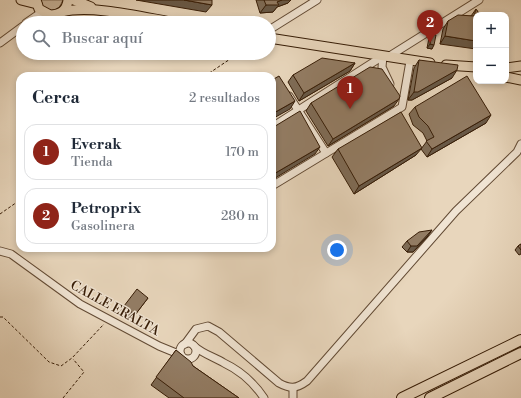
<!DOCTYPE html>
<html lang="es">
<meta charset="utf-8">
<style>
:root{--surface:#fff;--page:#f2f2f3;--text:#1f2937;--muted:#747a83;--line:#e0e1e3;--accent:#8f2418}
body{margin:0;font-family:"Libre Bodoni",serif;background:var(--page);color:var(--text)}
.controls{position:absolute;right:12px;top:12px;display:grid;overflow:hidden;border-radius:8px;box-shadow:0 2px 6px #0003}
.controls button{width:36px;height:36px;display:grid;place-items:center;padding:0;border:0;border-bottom:1px solid var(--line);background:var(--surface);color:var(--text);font:20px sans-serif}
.you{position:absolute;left:337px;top:250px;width:14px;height:14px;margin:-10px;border:3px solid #fff;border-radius:50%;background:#1a73e8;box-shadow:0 0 0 6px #1a73e833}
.badge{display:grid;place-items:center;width:26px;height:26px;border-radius:50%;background:var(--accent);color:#fff;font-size:13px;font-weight:700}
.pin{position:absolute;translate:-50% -33px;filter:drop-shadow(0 1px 2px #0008)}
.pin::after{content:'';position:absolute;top:21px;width:14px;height:12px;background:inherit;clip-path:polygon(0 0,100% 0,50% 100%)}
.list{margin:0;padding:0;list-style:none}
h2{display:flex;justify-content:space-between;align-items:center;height:52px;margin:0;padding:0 16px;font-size:17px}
h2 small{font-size:13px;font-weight:400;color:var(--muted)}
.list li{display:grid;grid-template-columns:26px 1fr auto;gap:12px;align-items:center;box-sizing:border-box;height:56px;margin:0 8px 8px;padding:0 8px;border:1px solid var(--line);border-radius:12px}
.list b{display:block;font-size:15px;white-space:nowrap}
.list p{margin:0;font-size:13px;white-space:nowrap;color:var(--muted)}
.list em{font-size:13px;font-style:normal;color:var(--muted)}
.icon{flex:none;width:22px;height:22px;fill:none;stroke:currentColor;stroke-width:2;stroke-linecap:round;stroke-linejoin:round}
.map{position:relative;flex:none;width:521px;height:398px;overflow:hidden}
.search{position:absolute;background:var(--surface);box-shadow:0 2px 6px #0003;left:16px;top:16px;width:260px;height:44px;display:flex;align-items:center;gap:10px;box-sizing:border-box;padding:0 14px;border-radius:22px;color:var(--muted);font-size:15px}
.panel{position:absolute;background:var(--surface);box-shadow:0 2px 6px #0003;left:16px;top:72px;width:260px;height:180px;border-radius:12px}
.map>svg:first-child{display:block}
</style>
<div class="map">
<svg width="521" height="398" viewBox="0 0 521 398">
<rect width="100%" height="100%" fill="#e8d6bc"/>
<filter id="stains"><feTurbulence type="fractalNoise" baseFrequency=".005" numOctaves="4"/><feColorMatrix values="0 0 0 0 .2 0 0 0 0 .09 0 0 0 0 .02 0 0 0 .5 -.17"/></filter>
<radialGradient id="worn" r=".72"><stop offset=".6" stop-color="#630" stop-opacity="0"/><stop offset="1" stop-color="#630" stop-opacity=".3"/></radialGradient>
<!-- green -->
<polygon fill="#cab69d" stroke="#806952" points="40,0 63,0 59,8 52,11 42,6"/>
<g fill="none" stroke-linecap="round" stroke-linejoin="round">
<defs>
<g id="minor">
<polyline points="26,23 42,12"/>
<polyline points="269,30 317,0"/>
<polyline points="0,43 23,26"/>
<polyline points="383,56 382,67 390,84"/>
<polyline points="388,57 479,0"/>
<polyline points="289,96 326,153"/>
<polyline points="272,127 383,56"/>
<polyline points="272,186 402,107 410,61"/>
<polyline points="0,251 11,254 80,304 159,346 181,355"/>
<circle cx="188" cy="351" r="8"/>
<path d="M185,344l11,-15 12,-3 11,6 60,51c11,6 17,6 28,-2l149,-170 61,-59 4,-8"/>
<path d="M194,346c9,8 20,11 30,17 17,8 30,20 40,35"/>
<polyline points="293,388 293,398"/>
</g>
<g id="major">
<polyline points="21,0 37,4"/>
<path d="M36,0l3,9 11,6c10,0 17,-5 18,-15"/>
<polyline points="74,0 91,7"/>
<path d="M62,12c29,-8 84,6 115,11"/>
<polyline points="269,38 430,63"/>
<polyline points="446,65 476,67"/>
<polyline points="506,68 521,66"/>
<polyline points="506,77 521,80"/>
</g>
<g id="highway">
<polyline points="402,398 521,340"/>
<polyline points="430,398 521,353"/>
</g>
</defs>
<!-- minor casing -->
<use href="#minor" stroke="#624a34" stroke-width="9"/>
<!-- major casing -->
<use href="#major" stroke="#361c06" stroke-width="11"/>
<!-- highway casing -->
<use href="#highway" stroke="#361c06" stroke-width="12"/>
<!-- path -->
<g stroke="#361c06" stroke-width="1" stroke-dasharray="3 2" stroke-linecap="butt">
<polyline points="205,76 239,53"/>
<polyline points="0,214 20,200"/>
<polyline points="0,317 3,317 49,362 61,366 72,358 104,324"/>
<polyline points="63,398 84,372 73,359"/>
</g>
<!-- minor -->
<use href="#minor" stroke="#f0e4d3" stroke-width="7"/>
<!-- major -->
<use href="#major" stroke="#e8d6bc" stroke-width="9"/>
<!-- highway -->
<use href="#highway" stroke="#e8d6bc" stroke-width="10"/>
</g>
<!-- wall -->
<g fill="#7e6c57" stroke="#361c06">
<polygon points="256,0 291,0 288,3 277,7 273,12 260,13"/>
<polygon points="476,9 480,15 440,44 443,29 448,21 471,16"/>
<polygon points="432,34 432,49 427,48 429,38"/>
<polygon points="419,60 452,78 412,100 408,100 414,68"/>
<polygon points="355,63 350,71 299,101 288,82 293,75"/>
<polygon points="311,103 394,106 328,146 306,111"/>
<polygon points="415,107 486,123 427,157 421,149 427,141 423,133 413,125 409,114"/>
<polygon points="338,149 416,155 354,194 332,157"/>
<polygon points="428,236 413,252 407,252 402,247 407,241"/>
<polygon points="521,244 521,254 519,255 515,250 518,246"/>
<polygon points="148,298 131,320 120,312 124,306"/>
<polygon points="176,350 193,366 239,398 169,398 151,385"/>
</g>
<!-- shaded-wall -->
<g fill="#675847" stroke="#361c06">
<polygon points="136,0 184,0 212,5 206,12"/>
<polygon points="282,0 291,0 288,3 277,7 273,12 260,13 266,5"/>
<polygon points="445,36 476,41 476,49 440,44"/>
<polygon points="430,44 434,45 432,49 427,48"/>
<polygon points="355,63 350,71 299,101 304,93"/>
<polygon points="457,70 452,78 412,100 408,100 414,92"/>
<polygon points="399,99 394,106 328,146 333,139"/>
<polygon points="295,101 290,109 272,119 272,114"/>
<polygon points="491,115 486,123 427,157 432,149"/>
<polygon points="320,147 315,154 272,180 272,175"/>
<polygon points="422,148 416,155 354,194 359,186"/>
<polygon points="432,230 428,236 413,252 407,252 411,246"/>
</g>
<!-- building -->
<g fill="#937d65" stroke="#361c06">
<polygon points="184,0 212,0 212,5"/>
<polygon points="264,0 282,0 277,2 279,5 266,5"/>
<polygon points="476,9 480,15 476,15 476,41 445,36 448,21 458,15 474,16"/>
<polygon points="432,34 436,35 434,45 430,44"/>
<polygon points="322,58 355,63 304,93 293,75"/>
<polygon points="419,60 458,65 457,70 418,92 414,92"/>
<polygon points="370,67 382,69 400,96 399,99 333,139 311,103"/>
<polygon points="279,76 295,101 272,114 272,80"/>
<polygon points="467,76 491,115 432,149 426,141 434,137 428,126 419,117 415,107"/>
<polygon points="300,111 320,147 272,175 272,128"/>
<polygon points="401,112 422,148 359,186 338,149"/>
<polygon points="432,230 417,246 411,246 407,241 419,232"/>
<polygon points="521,244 521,250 518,246"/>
<polygon points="137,289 148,298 135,315 124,306"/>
<polygon points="176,350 191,362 193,366 239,398 184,398 156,377"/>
</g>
<g text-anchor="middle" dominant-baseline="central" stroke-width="3" stroke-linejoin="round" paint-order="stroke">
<!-- street labels -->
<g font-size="13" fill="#361c06" stroke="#f0e4d3">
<text transform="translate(115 308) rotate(29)">CALLE ERALTA</text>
</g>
</g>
<rect width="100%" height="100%" filter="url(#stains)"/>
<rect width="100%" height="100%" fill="url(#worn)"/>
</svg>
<div class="controls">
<button>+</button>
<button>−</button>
</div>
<div class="you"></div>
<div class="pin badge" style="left:350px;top:109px">1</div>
<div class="pin badge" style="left:430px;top:43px">2</div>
<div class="search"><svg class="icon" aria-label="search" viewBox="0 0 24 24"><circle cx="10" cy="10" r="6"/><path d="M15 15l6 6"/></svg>Buscar aquí</div>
<section class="panel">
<h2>Cerca<small>2 resultados</small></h2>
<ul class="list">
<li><span class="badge">1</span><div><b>Everak</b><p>Tienda</p></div><em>170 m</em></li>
<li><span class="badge">2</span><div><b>Petroprix</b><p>Gasolinera</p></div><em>280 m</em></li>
</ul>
</section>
</div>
